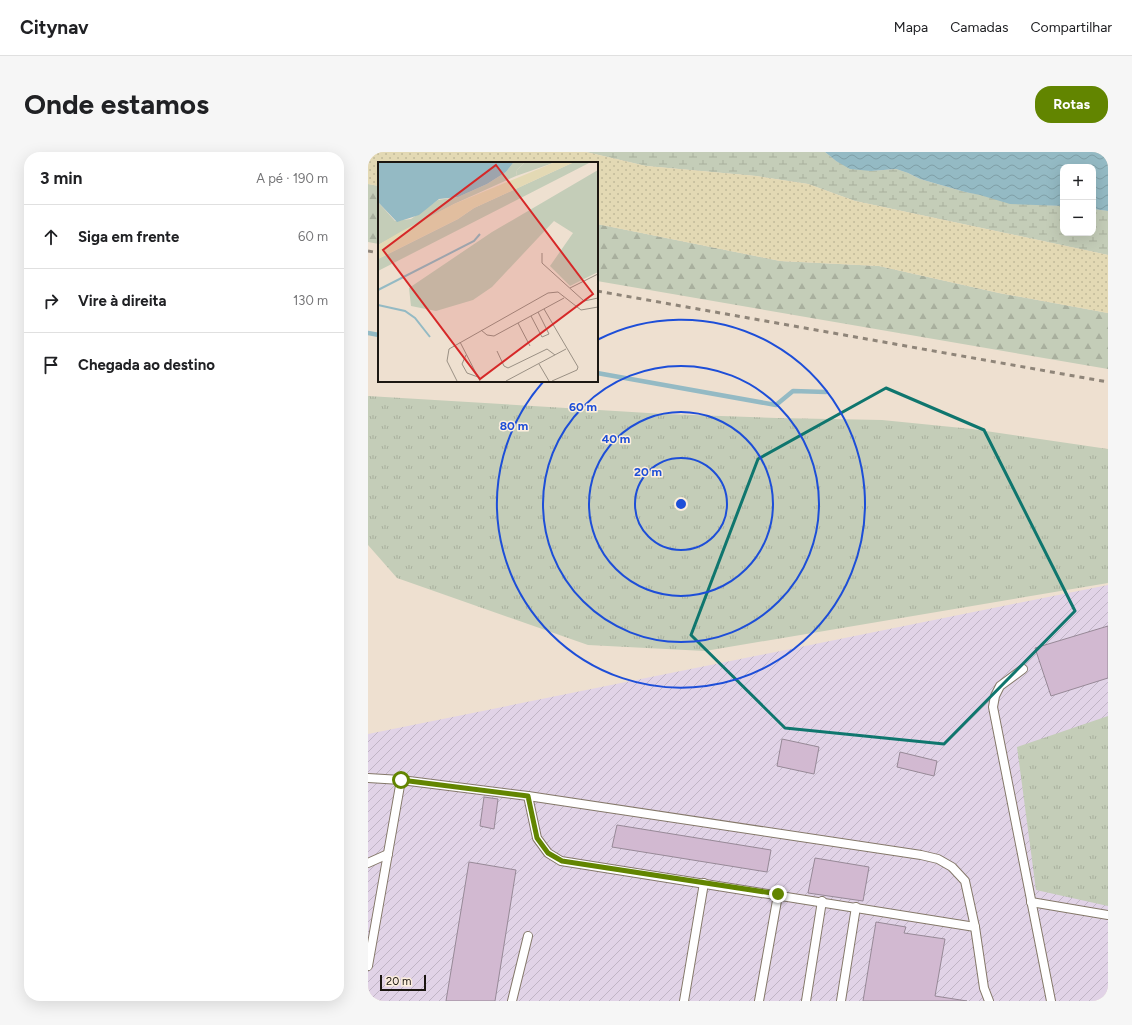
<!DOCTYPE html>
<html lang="pt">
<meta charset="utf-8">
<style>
:root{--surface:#fff;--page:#f6f6f6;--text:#202124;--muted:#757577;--line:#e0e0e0;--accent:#628500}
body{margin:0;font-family:Figtree,sans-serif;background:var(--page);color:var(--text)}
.controls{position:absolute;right:12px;top:12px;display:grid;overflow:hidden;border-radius:8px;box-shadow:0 4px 16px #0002}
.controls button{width:36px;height:36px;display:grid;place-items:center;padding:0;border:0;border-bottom:1px solid var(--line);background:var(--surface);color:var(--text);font:20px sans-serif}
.scale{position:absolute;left:12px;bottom:10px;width:46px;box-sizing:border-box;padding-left:4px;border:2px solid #1c1711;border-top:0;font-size:11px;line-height:14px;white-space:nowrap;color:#1c1711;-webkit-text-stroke:3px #fceedd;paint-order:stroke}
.stop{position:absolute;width:12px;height:12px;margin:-9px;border:3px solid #628500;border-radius:50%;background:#fff}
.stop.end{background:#628500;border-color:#fff;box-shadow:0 1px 4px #0008}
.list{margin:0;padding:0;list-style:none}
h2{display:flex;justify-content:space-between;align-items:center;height:52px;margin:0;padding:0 16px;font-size:17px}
h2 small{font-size:13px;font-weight:400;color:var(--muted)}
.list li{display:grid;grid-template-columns:26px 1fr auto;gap:12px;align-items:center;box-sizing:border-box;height:64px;padding:0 16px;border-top:1px solid var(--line)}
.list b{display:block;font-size:15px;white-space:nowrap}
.list em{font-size:13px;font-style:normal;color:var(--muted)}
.icon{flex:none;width:22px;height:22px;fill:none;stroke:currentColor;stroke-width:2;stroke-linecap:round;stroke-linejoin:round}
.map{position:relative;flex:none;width:740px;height:849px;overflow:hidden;border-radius:16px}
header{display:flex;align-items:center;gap:24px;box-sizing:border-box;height:56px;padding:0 20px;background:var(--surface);border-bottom:1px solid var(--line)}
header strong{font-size:19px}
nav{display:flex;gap:22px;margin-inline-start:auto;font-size:14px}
.intro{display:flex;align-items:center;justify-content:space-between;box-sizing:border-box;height:96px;padding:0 24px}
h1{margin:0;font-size:28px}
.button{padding:10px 18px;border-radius:16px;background:var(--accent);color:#fff;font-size:14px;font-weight:700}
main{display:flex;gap:24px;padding:0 24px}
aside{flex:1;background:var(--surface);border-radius:16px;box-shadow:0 4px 16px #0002}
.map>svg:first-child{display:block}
</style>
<header>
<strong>Citynav</strong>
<nav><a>Mapa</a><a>Camadas</a><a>Compartilhar</a></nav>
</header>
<div class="intro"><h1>Onde estamos</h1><a class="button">Rotas</a></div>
<main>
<aside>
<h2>3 min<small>A pé · 190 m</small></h2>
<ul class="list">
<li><svg class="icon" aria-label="ahead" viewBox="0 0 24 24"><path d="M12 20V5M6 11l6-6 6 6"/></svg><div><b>Siga em frente</b></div><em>60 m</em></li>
<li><svg class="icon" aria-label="right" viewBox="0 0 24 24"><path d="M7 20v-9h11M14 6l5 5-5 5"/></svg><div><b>Vire à direita</b></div><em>130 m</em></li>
<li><svg class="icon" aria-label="arrive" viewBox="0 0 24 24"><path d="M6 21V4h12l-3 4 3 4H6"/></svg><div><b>Chegada ao destino</b></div></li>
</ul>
</aside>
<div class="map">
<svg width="740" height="849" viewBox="0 0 740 849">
<defs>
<pattern id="industrial-furrows" width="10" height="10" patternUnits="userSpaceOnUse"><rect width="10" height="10" fill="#e1d3e7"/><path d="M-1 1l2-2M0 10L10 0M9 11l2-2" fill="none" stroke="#c0b4c5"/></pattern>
<pattern id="grass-tufts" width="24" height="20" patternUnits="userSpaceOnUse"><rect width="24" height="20" fill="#c4cdb8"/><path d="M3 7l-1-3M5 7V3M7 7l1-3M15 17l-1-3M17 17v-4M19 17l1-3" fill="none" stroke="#a8af9d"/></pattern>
<pattern id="forest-firs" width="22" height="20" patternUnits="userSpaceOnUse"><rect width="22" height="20" fill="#c4cdb8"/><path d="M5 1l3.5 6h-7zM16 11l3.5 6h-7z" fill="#a8af9d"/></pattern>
<pattern id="wetland-marsh" width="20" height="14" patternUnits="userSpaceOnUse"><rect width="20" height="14" fill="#c4cdb8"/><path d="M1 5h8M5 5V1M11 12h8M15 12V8" fill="none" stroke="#a8af9d"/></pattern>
<pattern id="sand-dots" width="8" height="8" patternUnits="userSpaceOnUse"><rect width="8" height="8" fill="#e3d9b4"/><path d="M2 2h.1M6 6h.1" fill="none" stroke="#c2ba9a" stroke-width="1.8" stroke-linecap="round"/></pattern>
<pattern id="water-waves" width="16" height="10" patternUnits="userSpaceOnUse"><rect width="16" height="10" fill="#94bac4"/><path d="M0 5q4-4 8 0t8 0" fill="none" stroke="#7f9fa7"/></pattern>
</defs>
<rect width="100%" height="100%" fill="#eee0d0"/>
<!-- industrial -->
<polygon fill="url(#industrial-furrows)" points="740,433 740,849 0,849 0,582"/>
<!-- grass -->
<g fill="url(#grass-tufts)">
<polygon points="0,244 297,262 409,266 514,268 604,277 740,297 740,431 337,499 220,493 29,426 0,393"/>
<polygon points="740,564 740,754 668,738 649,595"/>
</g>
<!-- forest -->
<g fill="url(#forest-firs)">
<polygon points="0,32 11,34 11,92 0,90"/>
<polygon points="229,72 412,109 511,114 631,141 740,161 740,217 229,129"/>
</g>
<!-- wetland -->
<polygon fill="url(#wetland-marsh)" points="218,0 457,0 468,9 503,19 528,17 540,21 552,27 597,40 676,53 695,54 695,81 725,81 725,57 740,59 740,103 487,49 440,32 388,24 278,14"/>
<!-- sand -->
<polygon fill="url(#sand-dots)" points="0,0 218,0 278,14 388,24 440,32 487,49 740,103 740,161 631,141 511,114 412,109 229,72 229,11 11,11 11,34 0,32"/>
<!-- water -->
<polygon fill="url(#water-waves)" points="457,0 740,0 740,59 725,57 725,15 695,15 695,54 642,52 612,43 597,40 552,27 540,21 528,17 503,19 482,17 468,9"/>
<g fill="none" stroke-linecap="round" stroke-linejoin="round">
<!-- stream -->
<g stroke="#94bac4" stroke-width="4.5">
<polyline points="0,181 11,183"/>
<polyline points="229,221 408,253 425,239 458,240"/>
</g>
</g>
<!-- building -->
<g fill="#d2b9d1" stroke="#978997">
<polygon points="740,474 740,526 683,544 667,496"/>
<polygon points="414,587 451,595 446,622 409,614"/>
<polygon points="532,600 569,609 566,624 529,615"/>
<polygon points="116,645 130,647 126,677 112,674"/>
<polygon points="249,673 403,698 399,720 244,695"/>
<polygon points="447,706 501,715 495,749 440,741"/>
<polygon points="101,710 148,718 127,849 78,849"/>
<polygon points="508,770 538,775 536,781 577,787 567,844 599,849 495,849"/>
</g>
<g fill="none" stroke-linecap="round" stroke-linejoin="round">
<defs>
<g id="service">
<polyline points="655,517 632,534 627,544 625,555 683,849"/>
<polyline points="0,626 33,628 160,644 553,703 570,707 584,715 597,729 607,775 616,836 621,849"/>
<polyline points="160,644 169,686 180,701 193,709 607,775"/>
<polyline points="0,711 20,702"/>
<polyline points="663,750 740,763"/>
<polyline points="0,814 33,628"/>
<polyline points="144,849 160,784"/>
<polyline points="316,849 336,731"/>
<polyline points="391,849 410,743"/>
<polyline points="438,849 454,749"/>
<polyline points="473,849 488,755"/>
</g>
</defs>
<!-- service casing -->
<use href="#service" stroke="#847869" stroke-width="10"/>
<!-- service -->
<use href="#service" stroke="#fff" stroke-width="8"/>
<!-- rail -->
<g stroke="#8f8579" stroke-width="3" stroke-dasharray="5 5" stroke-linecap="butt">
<polyline points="0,99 11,101"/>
<polyline points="229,139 740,230"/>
</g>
</g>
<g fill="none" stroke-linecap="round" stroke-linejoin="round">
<!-- route -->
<polyline stroke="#628500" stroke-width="5" points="33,628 160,644 169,686 180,701 194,709 410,742"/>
</g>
<!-- marked area -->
<path fill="none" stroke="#0f766e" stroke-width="3" stroke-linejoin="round" d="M518,236l98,42 91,181 -131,133 -159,-16 -94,-93 67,-176z"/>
<!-- distance rings -->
<g fill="none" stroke="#1d4ed8" stroke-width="2">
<circle cx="313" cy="352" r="46"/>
<circle cx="313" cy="352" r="92"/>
<circle cx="313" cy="352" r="138"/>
<path d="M229 188A184 184 0 1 1 175 230"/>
</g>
<!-- overview -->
<g transform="translate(10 10)">
<rect width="220" height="220" fill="#eee0d0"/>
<path d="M146,1h29l-37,13 1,-6zM220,8v102l-28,14 -20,-20 23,-33 -19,-12 -62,66 -19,13 -37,11 -25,-5 -2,-18 83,-56z" fill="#c4cdb8"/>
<path d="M194,1h17l-211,108v-12l80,-40 16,-11z" fill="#c4cdb8"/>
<path d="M135,1h11l-7,7 -1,6 -62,28 -76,41v-43l17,19 16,-2 27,-19 20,-3 29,-13 19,-12z" fill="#c4cdb8"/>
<path d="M175,1h19l-98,45 -16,11 -80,40v-14l24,-14 52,-27z" fill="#e3d9b4"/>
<path d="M0,1h135l-7,9 -19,12 -29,13 -19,2 -20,16 -22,7 -19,-20z" fill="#94bac4"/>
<path fill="none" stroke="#94bac4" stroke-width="2" d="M0,128l96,-49 6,-7M0,143l27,6 10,7 15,19"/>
<path fill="none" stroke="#9a9084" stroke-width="1" d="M164,91v10l42,38 14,-3M192,126l28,-14M166,147l34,58 -1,3 -25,11M153,154l11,21 7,-3 -11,-22M140,161l12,23M103,168l6,5 7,1 70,-38M82,180l20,39M119,189l7,15 4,2 39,-19 8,6M88,193l-4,9 5,9 11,4M161,202l10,17M79,219l-10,-20 2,-12 99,-56 10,-1 23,18 17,-3M128,219l60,-32"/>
<path fill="#d62828" fill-opacity="0.15" stroke="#d62828" stroke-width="2" d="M118,3l97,129 -113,85 -97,-129z"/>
<rect width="220" height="220" fill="none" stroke="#1c1711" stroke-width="2"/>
</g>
<circle cx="313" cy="352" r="6" fill="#1d4ed8" stroke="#fceedd" stroke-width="2"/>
<g font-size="12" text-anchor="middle" font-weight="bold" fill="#1d4ed8" stroke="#fceedd" stroke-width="3" stroke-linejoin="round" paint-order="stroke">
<text x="215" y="259">60 m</text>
<text x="146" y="278">80 m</text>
<text x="248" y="291">40 m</text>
<text x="280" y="324">20 m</text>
</g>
</svg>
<div class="controls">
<button>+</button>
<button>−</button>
</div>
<div class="scale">20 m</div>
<div class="stop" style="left:33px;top:628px"></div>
<div class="stop end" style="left:410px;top:742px"></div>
</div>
</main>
